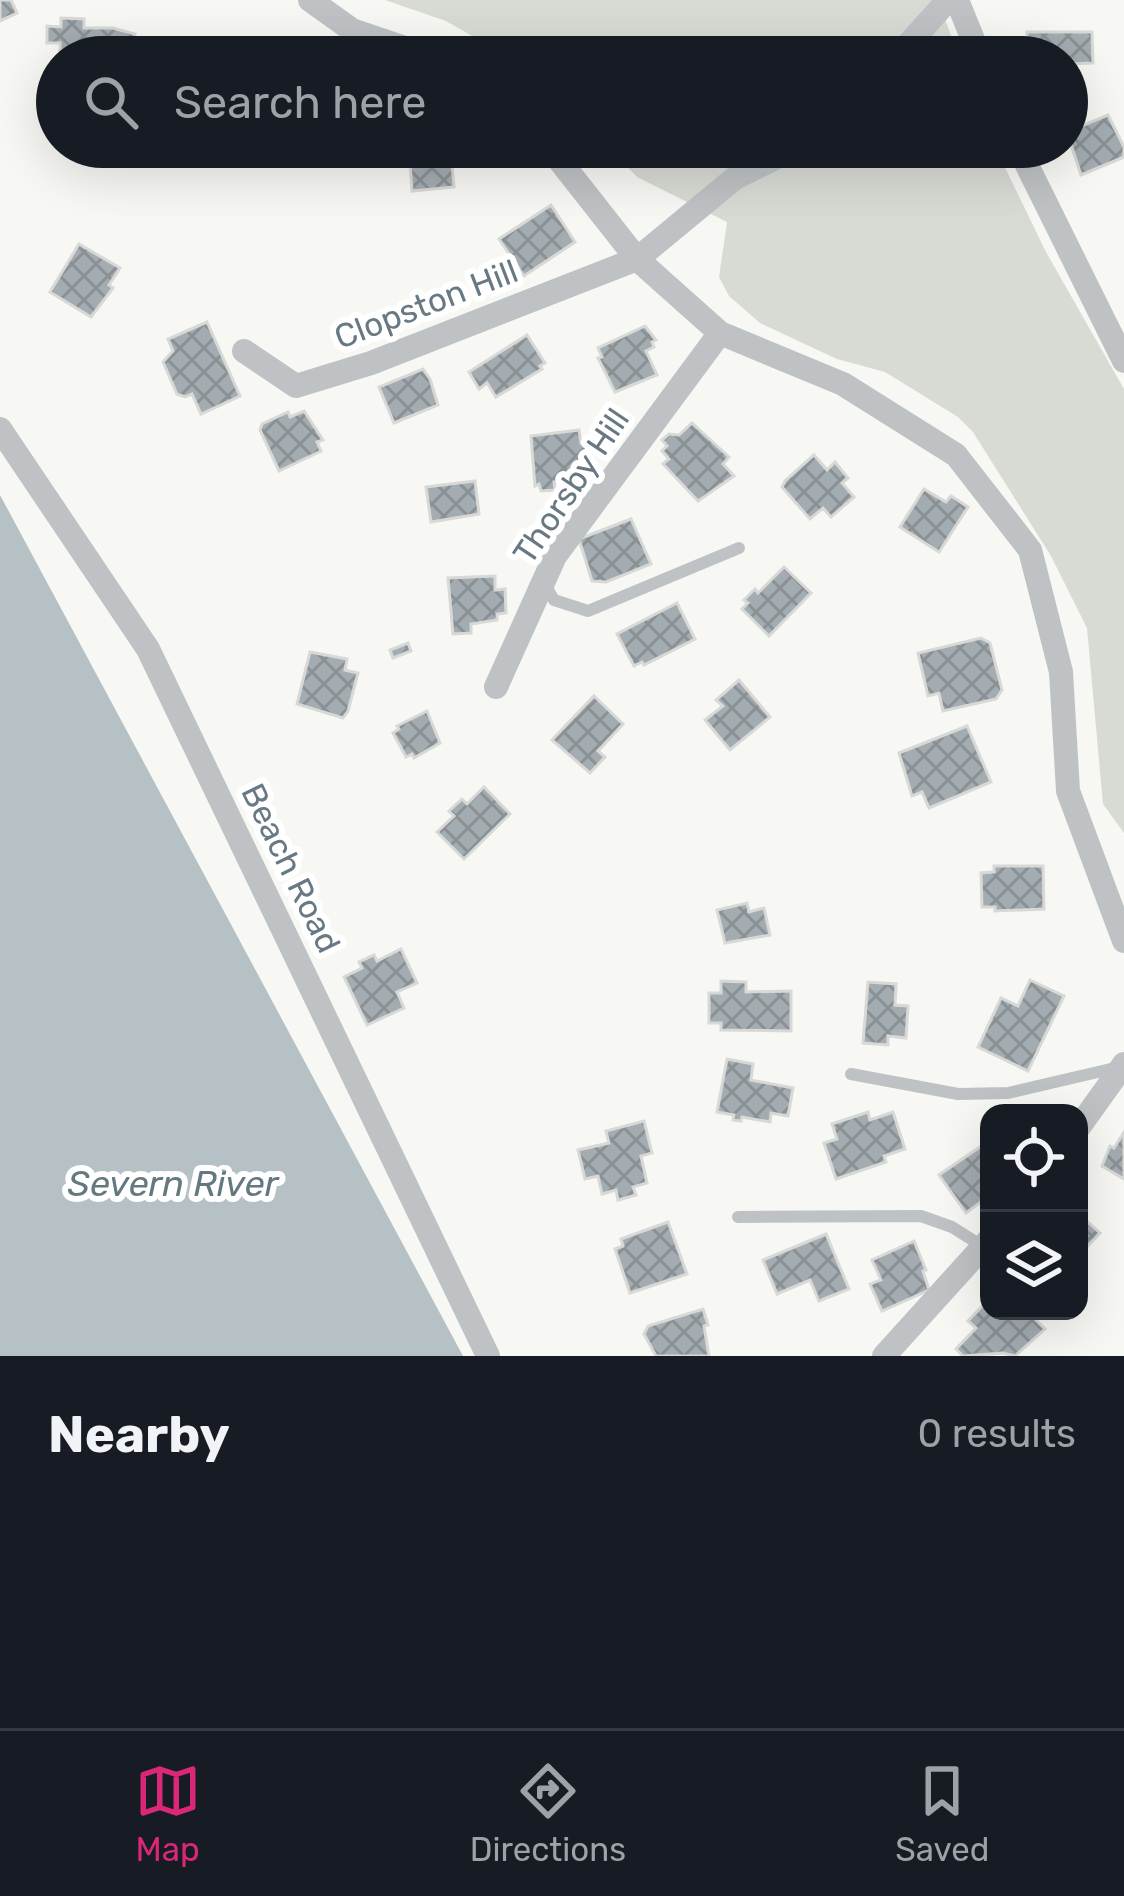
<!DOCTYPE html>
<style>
:root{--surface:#171b24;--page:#242831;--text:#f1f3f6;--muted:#9ea1a6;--line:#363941;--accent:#db2777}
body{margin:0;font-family:Rubik,sans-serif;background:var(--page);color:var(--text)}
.controls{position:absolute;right:36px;bottom:36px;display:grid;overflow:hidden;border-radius:24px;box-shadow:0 12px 48px #0002}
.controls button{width:108px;height:108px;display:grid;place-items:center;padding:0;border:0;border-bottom:3px solid var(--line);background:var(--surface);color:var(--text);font:60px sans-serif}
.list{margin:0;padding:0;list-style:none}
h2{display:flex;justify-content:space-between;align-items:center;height:156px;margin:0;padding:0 48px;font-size:51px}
h2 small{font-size:39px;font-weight:400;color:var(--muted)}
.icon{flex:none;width:66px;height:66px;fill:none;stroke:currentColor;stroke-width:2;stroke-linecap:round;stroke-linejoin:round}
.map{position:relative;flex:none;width:1124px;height:1356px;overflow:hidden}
.search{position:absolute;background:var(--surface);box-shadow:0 12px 48px #0002;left:36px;right:36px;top:36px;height:132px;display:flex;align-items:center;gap:30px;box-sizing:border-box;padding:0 42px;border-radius:66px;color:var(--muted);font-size:45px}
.sheet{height:372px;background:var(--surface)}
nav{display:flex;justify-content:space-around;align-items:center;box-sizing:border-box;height:168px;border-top:3px solid var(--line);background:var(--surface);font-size:33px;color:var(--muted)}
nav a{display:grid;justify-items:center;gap:6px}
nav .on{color:var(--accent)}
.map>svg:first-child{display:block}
</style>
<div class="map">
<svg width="1124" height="1356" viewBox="0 0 1124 1356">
<defs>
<pattern id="building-cross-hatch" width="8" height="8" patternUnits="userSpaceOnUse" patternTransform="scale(3)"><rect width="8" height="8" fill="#a3acb1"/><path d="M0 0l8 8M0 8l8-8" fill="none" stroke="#899195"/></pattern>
</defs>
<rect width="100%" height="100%" fill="#f7f7f4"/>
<!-- green -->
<g fill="#d7dbd4">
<polygon points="385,0 938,0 959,57 509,57 446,21"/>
<polygon points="608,147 995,147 1046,252 1124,389 1124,833 1103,804 1087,628 1051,556 973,432 958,417 885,372 837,359 760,323 729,296 719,277 727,222 637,177"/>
</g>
<!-- water -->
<polygon fill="#b5c1c5" points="0,495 463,1356 0,1356"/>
<!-- building -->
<g fill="url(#building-cross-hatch)" stroke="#d8d8d6" stroke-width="3">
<polygon points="0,0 11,0 17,13 0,21"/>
<polygon points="61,18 84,19 84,28 113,28 135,34 128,57 60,57 60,43 47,43 47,26 61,27"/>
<polygon points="1027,32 1092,32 1093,63 1067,64 1067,57 1027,57"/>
<polygon points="1108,115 1124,147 1124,157 1081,175 1067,132"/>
<polygon points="289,147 328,147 330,158 292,164"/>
<polygon points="409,147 484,147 485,154 469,156 470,162 452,164 454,187 412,191"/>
<polygon points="551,205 575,242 524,276 499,239"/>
<polygon points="79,244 120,268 109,285 113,288 91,317 50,292"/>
<polygon points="207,322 240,396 201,414 192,394 185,397 177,394 163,362 173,351 168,339"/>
<polygon points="645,326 656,340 652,342 654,347 646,351 657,375 615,392 598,358 602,357 598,348"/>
<polygon points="527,335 545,363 540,366 542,369 496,397 487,383 479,389 469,372"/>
<polygon points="423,369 430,379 438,405 394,423 379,387"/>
<polygon points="304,411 323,440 317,442 321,451 279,471 260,430 262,424 288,412 290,417"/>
<polygon points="692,423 729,457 723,464 734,476 698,501 663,464 669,459 662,451 667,446 662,440 669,434 679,435"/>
<polygon points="579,430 581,443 589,442 592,462 582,466 583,476 579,481 554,482 555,490 541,491 539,484 535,486 531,436"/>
<polygon points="814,455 827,470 835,462 848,478 842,483 854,497 831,517 823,508 810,519 782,487 785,481"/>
<polygon points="475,481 479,514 431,522 426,487"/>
<polygon points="924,489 946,502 951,496 968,507 939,552 900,527"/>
<polygon points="631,519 651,564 606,582 592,581 579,539"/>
<polygon points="784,567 811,593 769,636 742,609 748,603 744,600 755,589 758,593"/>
<polygon points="495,576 495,590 505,589 506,613 497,614 497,620 471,624 471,633 453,634 448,578"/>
<polygon points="677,603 695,639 644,665 642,662 634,666 617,634"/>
<polygon points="981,638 990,643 1002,690 996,699 943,711 939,693 928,696 918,653"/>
<polygon points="408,643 411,651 393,658 390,650"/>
<polygon points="310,652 347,659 345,670 358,673 348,711 343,718 297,704"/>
<polygon points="739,680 770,717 730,750 705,720 723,706 716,700"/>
<polygon points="594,696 623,724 598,751 605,757 590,773 552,740"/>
<polygon points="427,711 440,743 414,758 412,754 406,757 393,733 399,729 397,726"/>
<polygon points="967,726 991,782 929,808 922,792 912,796 899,753"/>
<polygon points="484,787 510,814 464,859 437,832 454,816 449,811 462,799 467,804"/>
<polygon points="994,866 1043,866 1044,909 995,911 995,907 982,907 981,873 994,872"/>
<polygon points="747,903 749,912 764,908 770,935 725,943 717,910"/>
<polygon points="401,949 417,983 397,992 404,1008 367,1025 344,977 362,968 359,962 374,955 377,961"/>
<polygon points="1030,980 1064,996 1028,1071 978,1047 1001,998 1018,1006"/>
<polygon points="721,981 746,982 746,992 791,991 791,1031 721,1030 721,1023 709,1023 709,993 721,993"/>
<polygon points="868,982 896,984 895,1005 908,1006 906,1038 888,1036 888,1045 863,1043"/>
<polygon points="727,1059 753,1064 751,1080 793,1088 788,1116 771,1113 770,1122 742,1117 741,1121 733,1120 734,1115 717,1112"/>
<polygon points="868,1112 870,1120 893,1112 905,1149 884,1156 886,1162 836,1179 824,1143 837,1139 832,1124"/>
<polygon points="644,1121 652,1153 641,1156 647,1183 633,1187 636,1195 618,1200 616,1190 602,1194 598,1176 585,1179 578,1150 609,1143 606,1131"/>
<polygon points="1124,1132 1124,1179 1102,1166 1110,1146 1114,1148"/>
<polygon points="986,1143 989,1144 989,1196 966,1213 939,1175"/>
<polygon points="1079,1214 1100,1233 1085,1249 1079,1243"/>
<polygon points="668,1222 687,1274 630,1293 615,1249 623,1246 621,1239"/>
<polygon points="826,1234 849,1289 819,1301 810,1280 777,1294 763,1260"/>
<polygon points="914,1241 926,1270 923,1271 929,1290 882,1311 870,1284 881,1280 872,1260"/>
<polygon points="989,1299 989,1311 1027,1311 1045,1329 1015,1356 1003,1353 963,1356 956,1349 976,1328 968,1321"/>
<polygon points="703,1309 708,1325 704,1326 709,1356 656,1356 644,1334 648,1326"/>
</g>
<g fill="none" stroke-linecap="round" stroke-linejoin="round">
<!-- service -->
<g stroke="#bec2c5" stroke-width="12">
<polyline points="544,583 554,600 588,611 739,548"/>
<polyline points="851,1074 958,1094 1008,1093 1115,1068"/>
<polyline points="738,1217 921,1216 952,1227 982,1246"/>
</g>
<!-- minor -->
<g stroke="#bec2c5" stroke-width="24">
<polyline points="310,0 352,30 432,57"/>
<polyline points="957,0 980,57"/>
<polyline points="897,57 948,0"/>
<polyline points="549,147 637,259 720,333 843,384 956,455 1030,550 1061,672 1068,791 1124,941"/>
<polyline points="1018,147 1124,361"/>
<polyline points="244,351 296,386 371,363 637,259 735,178 797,147"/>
<polyline points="0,429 148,649 488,1356"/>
<polyline points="496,687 555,556 720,333"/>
<polyline points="1079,1127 1124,1064"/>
<polyline points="884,1356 989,1240"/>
</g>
</g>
<g text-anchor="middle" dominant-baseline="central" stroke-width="12" stroke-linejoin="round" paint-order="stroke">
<!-- street labels -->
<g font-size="33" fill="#687983" stroke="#fff">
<text transform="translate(426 304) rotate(-21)">Clopston Hill</text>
<text transform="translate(571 486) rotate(-56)">Thorsby Hill</text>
<text transform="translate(291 868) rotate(64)">Beach Road</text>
</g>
<!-- water labels -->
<g font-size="36" font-style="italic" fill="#64797f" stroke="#fff">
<text x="173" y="1183">Severn River</text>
</g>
</g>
</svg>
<div class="controls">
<button><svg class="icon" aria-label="locate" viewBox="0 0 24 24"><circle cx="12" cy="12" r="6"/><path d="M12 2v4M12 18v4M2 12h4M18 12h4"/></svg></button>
<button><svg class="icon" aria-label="layers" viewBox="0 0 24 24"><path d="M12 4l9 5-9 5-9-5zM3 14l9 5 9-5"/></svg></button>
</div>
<div class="search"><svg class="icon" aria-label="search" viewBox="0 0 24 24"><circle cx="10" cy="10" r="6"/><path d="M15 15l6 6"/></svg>Search here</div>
</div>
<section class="sheet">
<h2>Nearby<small>0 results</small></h2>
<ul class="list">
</ul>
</section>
<nav>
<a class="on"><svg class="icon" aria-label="map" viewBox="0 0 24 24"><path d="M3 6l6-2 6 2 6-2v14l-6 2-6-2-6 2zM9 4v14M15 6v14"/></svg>Map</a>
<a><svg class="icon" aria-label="directions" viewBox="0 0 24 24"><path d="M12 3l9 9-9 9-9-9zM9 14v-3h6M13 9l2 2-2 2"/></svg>Directions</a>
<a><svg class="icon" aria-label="saved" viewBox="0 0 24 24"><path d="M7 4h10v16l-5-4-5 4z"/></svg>Saved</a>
</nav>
